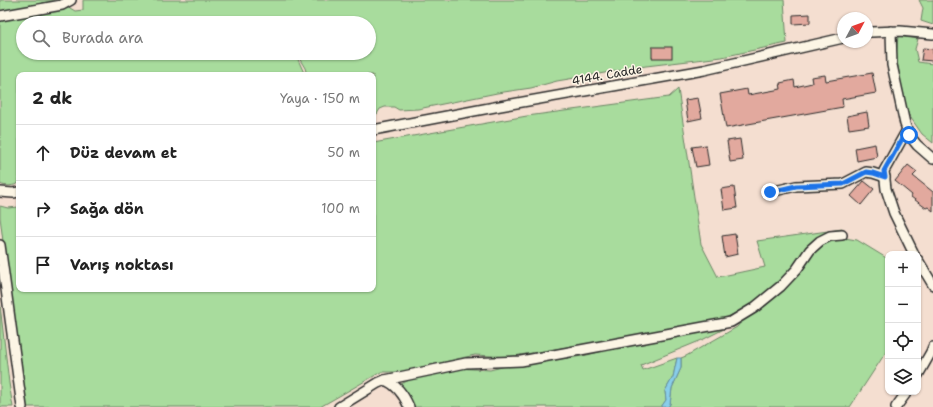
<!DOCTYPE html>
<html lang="tr">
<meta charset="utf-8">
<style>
:root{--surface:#fff;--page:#f2f2f2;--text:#222;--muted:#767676;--line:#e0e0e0}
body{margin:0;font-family:"Shantell Sans",sans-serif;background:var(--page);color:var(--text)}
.controls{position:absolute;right:12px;bottom:12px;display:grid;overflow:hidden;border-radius:8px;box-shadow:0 1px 3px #0004}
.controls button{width:36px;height:36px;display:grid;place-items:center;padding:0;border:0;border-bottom:1px solid var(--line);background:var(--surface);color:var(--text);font:20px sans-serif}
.compass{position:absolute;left:837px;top:12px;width:36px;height:36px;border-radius:50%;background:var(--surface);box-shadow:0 1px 3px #0004;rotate:49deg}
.stop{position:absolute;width:12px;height:12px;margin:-9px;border:3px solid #1a73e8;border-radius:50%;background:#fff}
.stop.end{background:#1a73e8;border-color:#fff;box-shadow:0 1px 4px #0008}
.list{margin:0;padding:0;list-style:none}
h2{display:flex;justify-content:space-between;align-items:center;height:52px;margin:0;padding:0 16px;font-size:17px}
h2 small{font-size:13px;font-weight:400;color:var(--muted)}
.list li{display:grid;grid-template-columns:26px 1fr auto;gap:12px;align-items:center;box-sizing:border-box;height:56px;padding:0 16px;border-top:1px solid var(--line)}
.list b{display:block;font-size:15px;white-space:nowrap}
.list em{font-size:13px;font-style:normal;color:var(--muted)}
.icon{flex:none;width:22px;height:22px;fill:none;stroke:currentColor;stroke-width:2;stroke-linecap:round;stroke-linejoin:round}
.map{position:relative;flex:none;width:933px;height:407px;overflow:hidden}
.search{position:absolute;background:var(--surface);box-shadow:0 1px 3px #0004;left:16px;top:16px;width:360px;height:44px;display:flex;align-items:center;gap:10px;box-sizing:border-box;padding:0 14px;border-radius:22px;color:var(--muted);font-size:15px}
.panel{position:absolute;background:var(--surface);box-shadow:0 1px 3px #0004;left:16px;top:72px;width:360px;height:220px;border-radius:8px}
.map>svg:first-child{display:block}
</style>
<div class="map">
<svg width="933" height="407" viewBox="0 0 933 407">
<rect width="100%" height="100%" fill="#f4ded0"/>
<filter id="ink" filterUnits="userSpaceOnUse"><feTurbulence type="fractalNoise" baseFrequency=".025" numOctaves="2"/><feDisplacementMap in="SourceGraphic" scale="8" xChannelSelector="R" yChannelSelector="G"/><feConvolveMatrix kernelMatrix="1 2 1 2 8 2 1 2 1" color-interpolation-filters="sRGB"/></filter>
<g filter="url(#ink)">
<!-- green -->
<g fill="#a8dc9d" stroke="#6a8464">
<polygon points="0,0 65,0 0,13"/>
<path d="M83,0h701l3,43 -65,14 -76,9 -89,15 -26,7 -34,5 -79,16 -19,1 -5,-3h-9l-5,2 -3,5 -4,1v-40h-66l-2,-7 -9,-15h73v-30h-346v30h272l10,22h-286v108c-5,3 -13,4 -19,1v-164l70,-12 5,3 8,-1z"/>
<polygon points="919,0 933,0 933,25 921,21 923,8"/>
<polygon points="898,36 918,39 915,49 918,62 933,64 933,143 922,134 906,111 896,56"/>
<polygon points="678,89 701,244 718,277 765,267 757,241 842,229 846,232 830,233 793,269 753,305 723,319 694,326 508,357 475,355 457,359 401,372 381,372 320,407 27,407 8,282 0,217 0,206 8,208 19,207 19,289 373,289 373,143 527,116 669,97"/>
<polygon points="836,238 844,238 857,240 888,259 888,349 850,407 668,407 670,404 672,388 681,368 681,358 686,356 737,327 745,317 815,250"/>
<polygon points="0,305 9,383 13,407 0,407"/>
<polygon points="732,325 702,340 641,365 643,370 677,358 673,377 665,391 666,400 664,403 661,407 413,407 407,392 399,385 409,380 457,368 490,370 510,365 583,356 630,344"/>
</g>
<!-- water -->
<polygon fill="#89ceea" stroke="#638d9e" points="677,358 681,358 681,368 672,388 670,404 668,407 661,407 666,400 665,391 673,377"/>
<!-- building -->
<g fill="#e2a99e" stroke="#2b2b2b">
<polygon points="810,14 810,23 793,24 793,15"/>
<rect x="652" y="47" width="20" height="11"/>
<polygon points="923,48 933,49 933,61 921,60"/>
<polygon points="872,73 876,93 842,99 843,107 726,128 720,94 747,89 748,95 781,89 780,83 794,80 795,87 812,83 811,77 825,75 826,81"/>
<polygon points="698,98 702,118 688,121 685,100"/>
<polygon points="867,112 869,126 849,129 847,116"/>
<polygon points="740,139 743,160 730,162 727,141"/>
<polygon points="875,144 877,157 857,161 855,148"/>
<polygon points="706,145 709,165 696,167 692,147"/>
<polygon points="908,165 917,172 913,176 933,192 933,211 928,207 926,208 911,197 912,195 895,181"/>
<polygon points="864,181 874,189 861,205 851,196"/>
<polygon points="734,187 737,208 724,210 721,189"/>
<polygon points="735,234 738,254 725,257 722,236"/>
</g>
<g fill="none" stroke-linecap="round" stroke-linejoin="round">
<defs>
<g id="street">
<polyline points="0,16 62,5 71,0"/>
<polyline points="891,31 892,65 905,124 909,135 917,145 933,159"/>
<polyline points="867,32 871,32 900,31 933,34"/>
<polyline points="373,130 500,106 704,70 843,38"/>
<polyline points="907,130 884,171 886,189 894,213 914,254"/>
<polyline points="0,192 13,193 19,192"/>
<polyline points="770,192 796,186 843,184 866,172 873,173 885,177"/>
<polyline points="0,245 22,407"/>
<polyline points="918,260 933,285"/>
<polyline points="918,375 931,352 933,347"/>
<path d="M385,380c12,5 19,15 24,27"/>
<polyline points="339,407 378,383 385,380 466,363 521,361 731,322 754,308 781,286 797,269 810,250 820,241 830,236 842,235"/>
<polyline points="896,407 907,392"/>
</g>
</defs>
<!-- street casing -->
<use href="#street" stroke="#2b2b2b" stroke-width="12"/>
<!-- street -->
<use href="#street" stroke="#fcf5e5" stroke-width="9"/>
</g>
</g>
<g fill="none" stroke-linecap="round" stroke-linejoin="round" filter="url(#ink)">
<!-- route -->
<polyline stroke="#1a73e8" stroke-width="5" points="770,192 796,186 843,184 866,172 873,173 885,177 884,171 907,130 909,135"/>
</g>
<g text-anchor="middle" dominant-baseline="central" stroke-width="3" stroke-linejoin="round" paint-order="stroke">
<!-- street labels -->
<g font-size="12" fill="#2b2b2b" stroke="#fcf5e5">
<text transform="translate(607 75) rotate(-10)">4144. Cadde</text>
</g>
</g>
</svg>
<div class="controls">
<button>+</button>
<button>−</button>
<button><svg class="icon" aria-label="locate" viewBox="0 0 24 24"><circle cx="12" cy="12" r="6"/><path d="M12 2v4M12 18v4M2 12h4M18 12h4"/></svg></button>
<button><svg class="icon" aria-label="layers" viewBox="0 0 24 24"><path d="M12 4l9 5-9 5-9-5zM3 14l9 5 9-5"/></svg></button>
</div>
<svg class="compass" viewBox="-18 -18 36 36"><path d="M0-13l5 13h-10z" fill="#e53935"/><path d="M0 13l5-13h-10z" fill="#767676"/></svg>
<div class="stop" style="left:909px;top:135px"></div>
<div class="stop end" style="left:770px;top:192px"></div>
<div class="search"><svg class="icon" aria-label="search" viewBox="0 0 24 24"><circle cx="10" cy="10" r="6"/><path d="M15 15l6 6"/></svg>Burada ara</div>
<section class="panel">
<h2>2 dk<small>Yaya · 150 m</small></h2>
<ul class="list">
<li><svg class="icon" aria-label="ahead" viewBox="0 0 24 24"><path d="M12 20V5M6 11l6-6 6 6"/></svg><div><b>Düz devam et</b></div><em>50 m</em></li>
<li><svg class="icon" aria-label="right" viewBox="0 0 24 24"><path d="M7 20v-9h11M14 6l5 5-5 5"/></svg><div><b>Sağa dön</b></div><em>100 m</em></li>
<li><svg class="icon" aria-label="arrive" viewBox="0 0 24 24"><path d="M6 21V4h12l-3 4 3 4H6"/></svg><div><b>Varış noktası</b></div></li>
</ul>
</section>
</div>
